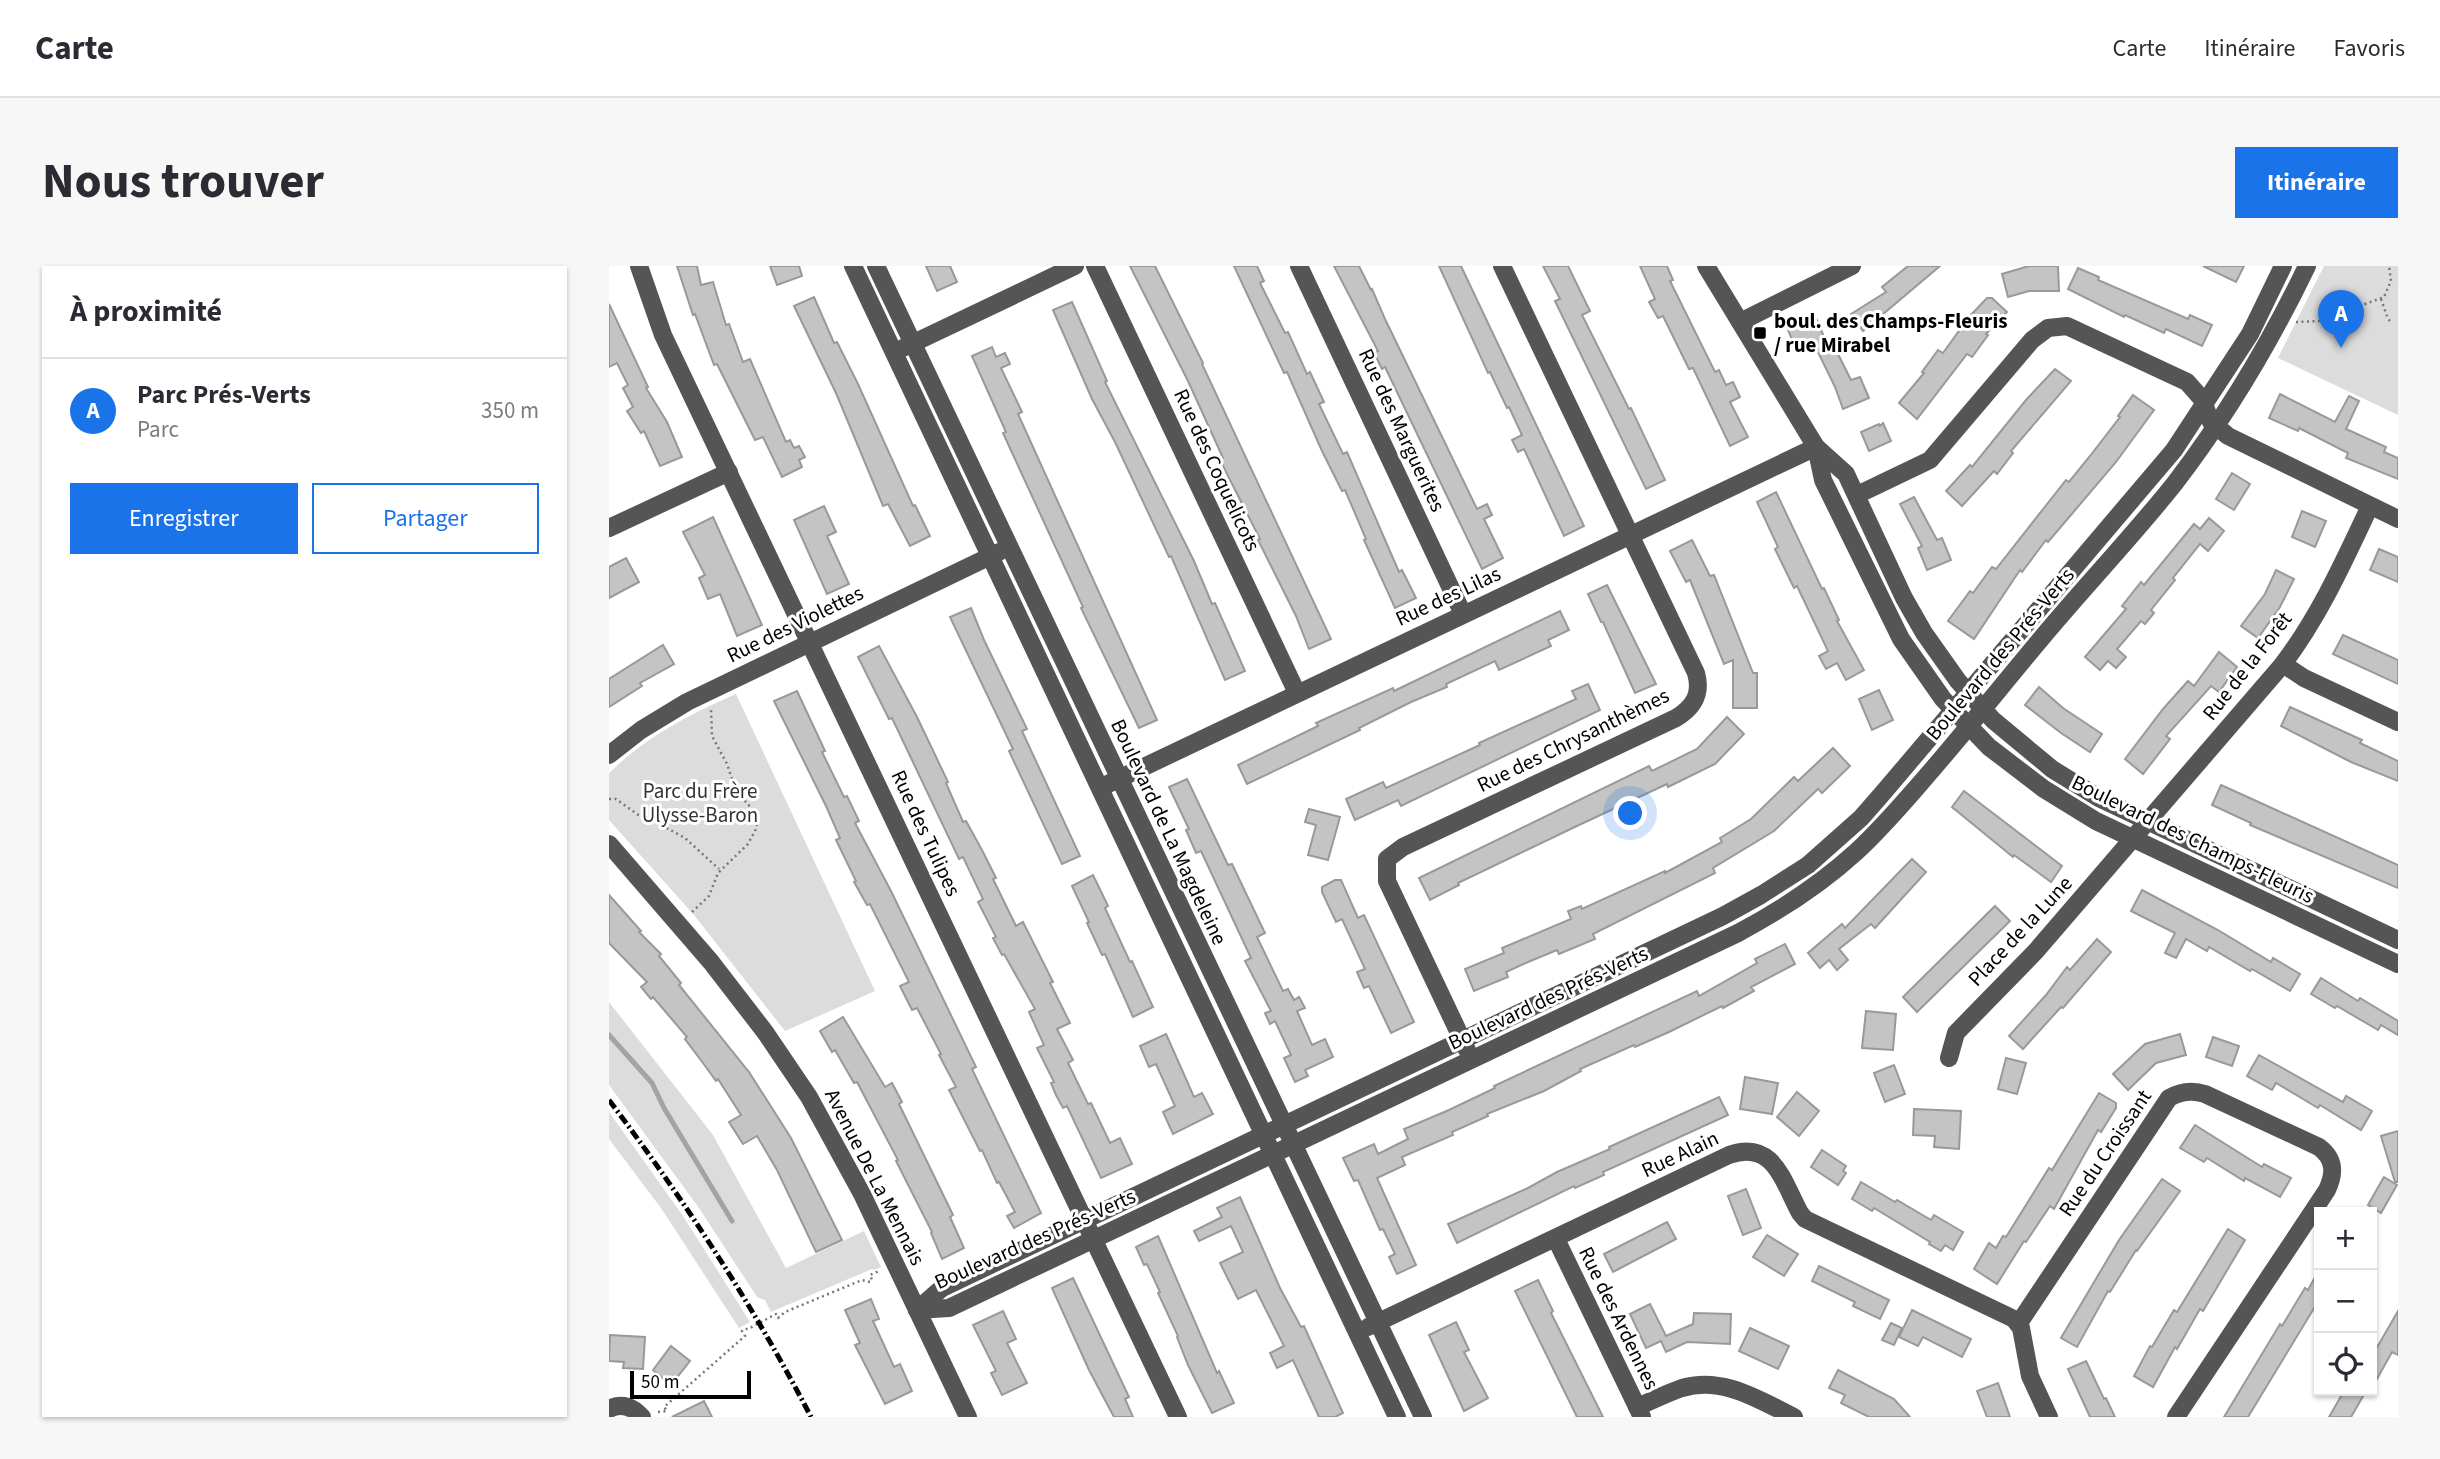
<!DOCTYPE html>
<html lang="fr">
<meta charset="utf-8">
<style>
:root{--surface:#fff;--page:#f7f7f7;--text:#2b2b33;--muted:#7c7c81;--line:#e1e1e2;--accent:#1a73e8}
body{margin:0;font-family:"Source Sans 3",sans-serif;background:var(--page);color:var(--text)}
.controls{position:absolute;right:21px;bottom:21px;display:grid;overflow:hidden;border-radius:0px;box-shadow:0 2px 5px #0004}
.controls button{width:63px;height:63px;display:grid;place-items:center;padding:0;border:0;border-bottom:2px solid var(--line);background:var(--surface);color:var(--text);font:35px sans-serif}
.scale{position:absolute;left:21px;bottom:18px;width:121px;box-sizing:border-box;padding-left:7px;border:4px solid #000;border-top:0;font-size:19px;line-height:24px;white-space:nowrap;color:#000;-webkit-text-stroke:5px #fff;paint-order:stroke}
.you{position:absolute;left:1022px;top:548px;width:24px;height:24px;margin:-18px;border:5px solid #fff;border-radius:50%;background:#1a73e8;box-shadow:0 0 0 10px #1a73e833}
.badge{display:grid;place-items:center;width:46px;height:46px;border-radius:50%;background:var(--accent);color:#fff;font-size:23px;font-weight:700}
.pin{position:absolute;translate:-50% -58px;filter:drop-shadow(0 2px 4px #0008)}
.pin::after{content:'';position:absolute;top:37px;width:24px;height:21px;background:inherit;clip-path:polygon(0 0,100% 0,50% 100%)}
.list{margin:0;padding:0;list-style:none}
h2{display:flex;justify-content:space-between;align-items:center;height:91px;margin:0;padding:0 28px;font-size:30px}
h2 small{font-size:23px;font-weight:400;color:var(--muted)}
.list li{display:grid;grid-template-columns:46px 1fr auto;gap:21px;align-items:center;box-sizing:border-box;height:105px;padding:0 28px;border-top:2px solid var(--line)}
.list b{display:block;font-size:26px;white-space:nowrap}
.list p{margin:0;font-size:23px;white-space:nowrap;color:var(--muted)}
.list em{font-size:23px;font-style:normal;color:var(--muted)}
.actions{display:flex;gap:14px;padding:21px 28px}
.actions a{flex:1;padding:16px 0;border:2px solid var(--accent);border-radius:0px;text-align:center;font-size:24px;color:var(--accent)}
.actions .main{background:var(--accent);color:#fff}
.icon{flex:none;width:38px;height:38px;fill:none;stroke:currentColor;stroke-width:2;stroke-linecap:round;stroke-linejoin:round}
.map{position:relative;flex:none;width:1789px;height:1151px;overflow:hidden;border-radius:0px}
header{display:flex;align-items:center;gap:42px;box-sizing:border-box;height:98px;padding:0 35px;background:var(--surface);border-bottom:2px solid var(--line)}
header strong{font-size:33px}
nav{display:flex;gap:38px;margin-inline-start:auto;font-size:24px}
.intro{display:flex;align-items:center;justify-content:space-between;box-sizing:border-box;height:168px;padding:0 42px}
h1{margin:0;font-size:49px}
.button{padding:18px 32px;border-radius:0px;background:var(--accent);color:#fff;font-size:24px;font-weight:700}
main{display:flex;gap:42px;padding:0 42px}
aside{flex:1;background:var(--surface);border-radius:0px;box-shadow:0 2px 5px #0004}
.map>svg:first-child{display:block}
</style>
<header>
<strong>Carte</strong>
<nav><a>Carte</a><a>Itinéraire</a><a>Favoris</a></nav>
</header>
<div class="intro"><h1>Nous trouver</h1><a class="button">Itinéraire</a></div>
<main>
<aside>
<h2>À proximité<small></small></h2>
<ul class="list">
<li><span class="badge">A</span><div><b>Parc Prés-Verts</b><p>Parc</p></div><em>350 m</em></li>
</ul>
<div class="actions"><a class="main">Enregistrer</a><a>Partager</a></div>
</aside>
<div class="map">
<svg width="1789" height="1151" viewBox="0 0 1789 1151">
<rect width="100%" height="100%" fill="#fff"/>
<!-- green -->
<g fill="#dcdcdc">
<polygon points="1715,0 1789,0 1789,149 1669,92"/>
<path d="M127,428l139,297 -90,40 -91,-116 -85,-95v-47c37,-36 81,-59 127,-79z"/>
<polygon points="0,736 104,869 177,1002 255,965 272,1001 265,1004 263,1003 162,1046 156,1034 148,1031 90,942 0,819"/>
<polygon points="0,846 74,950 141,1056 130,1062 52,942 0,873"/>
</g>
<g fill="none" stroke-linecap="round" stroke-linejoin="round">
<!-- stream -->
<polyline stroke="#a3a3a3" stroke-width="5" points="0,769 43,817 55,842 123,955"/>
</g>
<!-- building -->
<g fill="#c4c4c4" stroke="#999" stroke-width="2">
<polygon points="68,0 88,0 92,19 104,16 117,59 120,58 134,96 141,93 177,176 181,174 185,182 190,180 196,191 190,194 193,201 173,211 154,171 146,174 108,98 105,99 86,48 84,49"/>
<polygon points="161,0 190,0 193,10 168,19"/>
<polygon points="317,0 341,0 348,16 328,25"/>
<polygon points="521,0 546,0 594,97 593,98 722,373 700,383 687,350 649,274 651,273 618,208 611,193 614,192 579,115"/>
<polygon points="625,0 648,0 655,15 651,17 676,67 679,66 698,108 701,106 715,136 710,138 734,188 738,186 780,283 790,306 793,304 807,332 786,342 755,274 757,273 736,224 733,225 713,185 678,106 675,107"/>
<polygon points="725,0 750,0 762,24 763,23 776,53 868,243 878,238 883,249 875,253 894,292 873,303 776,101 773,103 765,87 769,85"/>
<polygon points="830,0 852,0 975,260 955,270 915,183 909,186 903,174 913,169 900,141 898,142 881,106 879,107"/>
<polygon points="934,0 959,0 981,45 973,49 1020,143 1022,142 1056,214 1037,223 946,35 951,33"/>
<polygon points="1031,0 1058,0 1064,14 1061,15 1106,106 1110,104 1117,119 1124,116 1131,131 1121,136 1139,171 1121,180 1084,102 1080,103 1054,50 1049,52 1040,36 1046,33"/>
<polygon points="1299,0 1331,0 1254,65 1242,48 1277,26 1273,21"/>
<polygon points="1420,0 1449,0 1450,25 1420,25 1399,31 1393,8"/>
<polygon points="1594,0 1635,0 1627,16"/>
<polygon points="1469,2 1490,11 1489,14 1579,53 1581,49 1603,59 1593,80 1557,63 1555,67 1516,49 1515,51 1459,23"/>
<polygon points="205,31 225,77 228,76 249,118 304,240 306,239 321,270 301,280 279,238 274,240 227,127 185,40"/>
<polygon points="1378,32 1383,32 1398,46 1377,68 1379,69 1363,91 1358,88 1308,153 1290,137 1315,107 1313,106 1329,84 1334,87 1360,51"/>
<polygon points="463,36 498,115 496,116 585,295 603,338 606,337 636,405 616,414 562,290 560,291 506,176 483,133 444,44"/>
<polygon points="0,38 39,121 37,122 58,156 73,191 51,200 35,165 32,167 18,145 24,141 14,122 19,119 8,97 0,101"/>
<polygon points="1207,52 1221,85 1226,82 1242,114 1251,111 1260,132 1234,143 1226,121 1204,76 1187,83 1179,64"/>
<polygon points="383,81 387,91 396,87 401,98 392,102 413,146 409,148 548,454 530,462 472,342 474,341 394,167 397,166 363,90"/>
<polygon points="1446,103 1462,115 1402,185 1404,187 1388,208 1385,205 1353,240 1337,225 1361,199 1363,201 1417,134"/>
<polygon points="1671,128 1726,156 1740,130 1750,135 1737,163 1777,181 1775,186 1789,192 1789,213 1737,192 1739,187 1690,162 1689,165 1660,152"/>
<polygon points="1524,129 1545,144 1507,196 1439,276 1437,274 1413,306 1411,304 1365,373 1339,355 1361,325 1364,327 1383,301 1387,303 1457,214 1460,216 1481,190 1511,151 1509,150"/>
<polygon points="1274,157 1282,175 1260,185 1252,166 1270,158 1271,160"/>
<polygon points="1623,207 1641,218 1625,244 1607,233"/>
<polygon points="1167,226 1213,323 1215,322 1230,354 1228,355 1255,404 1237,414 1228,397 1217,403 1210,390 1219,385 1188,320 1185,322 1166,283 1169,281 1148,236"/>
<polygon points="1305,231 1328,274 1333,272 1342,294 1318,304 1309,282 1313,280 1291,238"/>
<polygon points="215,240 227,266 218,270 240,318 218,328 185,254"/>
<polygon points="1693,245 1717,255 1706,281 1683,271"/>
<polygon points="104,251 153,359 128,370 111,328 99,333 90,312 96,309 74,266"/>
<polygon points="1600,252 1615,265 1599,285 1591,278 1564,312 1566,314 1542,344 1545,347 1536,358 1532,355 1508,383 1517,391 1507,402 1499,395 1491,404 1476,391 1517,343 1513,340 1532,316 1535,319 1585,258 1591,263"/>
<polygon points="1083,274 1101,310 1105,309 1144,407 1148,407 1148,442 1124,442 1124,394 1115,398 1081,314 1077,316 1061,285"/>
<polygon points="1770,283 1789,291 1789,316 1761,304"/>
<polygon points="17,292 30,316 0,332 0,301"/>
<polygon points="1667,304 1685,313 1671,341 1649,372 1632,360 1656,328"/>
<polygon points="998,319 1047,418 1026,427 994,356 992,356 979,328"/>
<polygon points="362,342 375,374 418,463 413,465 471,590 453,598 400,485 404,483 341,351"/>
<polygon points="951,345 960,364 939,374 942,380 890,404 886,395 837,418 838,421 802,436 750,462 751,464 638,518 629,499 709,460 707,457 784,422 785,425"/>
<polygon points="1734,369 1789,394 1789,418 1724,388"/>
<polygon points="54,379 65,398 31,417 33,420 0,441 0,413"/>
<polygon points="270,380 308,451 339,516 337,517 354,556 357,555 374,586 387,612 384,613 407,660 414,656 444,716 441,717 461,757 448,763 464,794 459,797 479,838 482,837 501,877 511,872 523,898 492,912 458,840 454,842 447,829 442,817 445,816 428,782 435,779 420,746 426,743 395,688 393,689 384,672 387,671 369,636 374,633 354,591 350,593 283,452 280,453 249,391"/>
<polygon points="1610,386 1628,401 1610,426 1602,420 1557,470 1561,473 1534,508 1516,493 1554,443 1579,415 1585,420"/>
<polygon points="979,418 991,444 792,540 789,534 746,554 737,533 774,516 777,522 871,479 870,477 967,433 963,425"/>
<polygon points="1430,421 1454,442 1493,468 1481,486 1452,467 1416,439"/>
<polygon points="1270,424 1284,454 1263,464 1250,433"/>
<polygon points="188,425 216,485 213,486 235,531 238,530 250,555 246,557 282,625 367,801 363,803 432,947 405,962 398,950 406,946 390,916 388,917 373,884 371,885 340,824 347,821 330,789 332,788 308,742 303,744 291,720 300,716 261,638 258,639 245,616 247,615 227,574 231,572 217,540 165,435"/>
<polygon points="1681,441 1753,474 1751,477 1789,495 1789,515 1742,496 1672,460"/>
<polygon points="1118,451 1135,468 1106,498 1059,521 1058,518 970,559 849,617 850,619 821,634 810,612 1040,500 1043,505 1088,483"/>
<polygon points="1224,482 1241,500 1213,527 1209,523 1165,565 1104,602 1106,607 984,668 986,673 950,688 948,684 919,696 897,706 899,711 865,725 856,703 895,687 893,682 962,653 959,645 972,640 973,643 1056,605 1056,607 1113,576 1111,572 1142,553 1185,511 1189,515"/>
<polygon points="578,513 619,599 623,598 656,667 648,671 674,725 679,723 685,734 690,731 696,742 688,745 703,779 716,773 724,791 696,804 699,810 686,816 675,792 682,789 666,755 661,758 656,747 662,745 636,695 642,692 592,585 587,587 577,564 580,563 560,521"/>
<polygon points="1612,519 1789,599 1789,622 1641,559 1642,557 1603,539"/>
<polygon points="1355,525 1453,600 1442,616 1405,589 1404,591 1343,541"/>
<polygon points="700,543 731,551 719,594 699,589 707,559 696,556"/>
<polygon points="1303,593 1317,606 1266,662 1262,658 1230,683 1239,694 1228,704 1220,694 1211,702 1199,687 1233,658 1236,662"/>
<polygon points="484,609 499,640 496,642 521,696 523,695 544,741 524,751 496,688 493,689 478,657 480,656 463,620"/>
<polygon points="726,614 732,614 749,652 755,649 805,756 782,767 760,720 755,722 748,706 756,703 733,653 727,656 713,626 713,621"/>
<polygon points="1533,624 1609,664 1662,696 1664,692 1691,708 1681,725 1643,703 1641,705 1600,681 1598,685 1577,673 1567,692 1556,687 1566,667 1522,645"/>
<polygon points="0,629 32,665 30,666 52,688 50,690 72,717 70,719 140,806 182,872 233,974 207,986 168,904 148,870 134,878 120,856 132,849 109,813 107,815 94,797 76,773 78,771 44,731 42,733 32,721 38,716 0,677"/>
<polygon points="1386,640 1401,655 1308,746 1294,731"/>
<polygon points="1488,673 1502,686 1454,742 1452,741 1414,783 1400,770 1437,729 1458,701 1461,704"/>
<polygon points="1176,678 1186,698 1142,721 1145,725 1114,742 1113,740 1060,766 1026,781 1025,779 971,803 972,805 935,825 878,848 879,850 843,866 844,869 793,891 796,899 768,912 807,999 788,1008 780,991 786,988 774,963 771,964 749,914 745,915 734,892 765,878 769,888 799,873 795,863 840,844 886,822 885,820 1088,725 1090,730 1148,697 1146,693"/>
<polygon points="1712,712 1749,735 1751,732 1789,755 1789,769 1772,759 1769,764 1728,740 1726,742 1702,728"/>
<polygon points="1257,745 1287,748 1284,784 1253,782"/>
<polygon points="234,751 276,821 283,817 293,836 290,838 344,949 341,951 355,982 333,993 322,967 323,966 287,895 289,894 248,816 245,817 226,784 223,786 211,765"/>
<polygon points="557,768 585,831 593,827 604,848 564,868 554,846 566,840 547,798 540,801 531,780"/>
<polygon points="1571,768 1577,789 1547,797 1519,824 1504,808 1536,778"/>
<polygon points="1604,771 1630,780 1623,800 1597,791"/>
<polygon points="1650,789 1734,836 1737,830 1763,845 1752,864 1711,839 1709,842 1667,817 1663,824 1638,810"/>
<polygon points="1397,792 1417,797 1408,828 1389,823"/>
<polygon points="1285,799 1296,828 1276,836 1265,807"/>
<polygon points="1136,811 1169,817 1163,848 1131,843"/>
<polygon points="1188,826 1210,845 1190,870 1168,851"/>
<polygon points="1490,827 1507,837 1507,842 1492,866 1489,864 1445,943 1441,940 1417,976 1415,975 1388,1018 1365,1003 1380,977 1387,982 1394,970 1397,971 1440,902 1443,904"/>
<polygon points="1110,831 1119,849 994,906 995,909 966,922 965,920 848,977 839,958 919,922 948,906 1001,883 1000,881"/>
<polygon points="1305,843 1352,845 1350,883 1325,881 1326,870 1304,869"/>
<polygon points="1586,859 1653,901 1655,898 1682,912 1671,931 1636,912 1635,915 1598,892 1595,896 1571,882"/>
<polygon points="1789,865 1789,916 1786,916 1772,870"/>
<polygon points="1213,884 1237,900 1234,905 1237,907 1229,919 1202,901"/>
<polygon points="1775,911 1788,919 1772,947 1759,939"/>
<polygon points="1553,913 1571,925 1528,985 1527,984 1501,1026 1499,1025 1468,1081 1452,1072 1510,974"/>
<polygon points="1252,916 1286,936 1288,934 1322,954 1325,949 1354,966 1344,984 1336,979 1332,985 1320,978 1321,976 1265,942 1263,945 1243,933"/>
<polygon points="1137,923 1152,962 1134,969 1119,930"/>
<polygon points="631,931 671,1022 692,1061 695,1060 734,1147 726,1151 710,1151 684,1094 668,1102 661,1087 675,1080 647,1024 629,1033 611,997 634,986 622,960 590,975 585,965 613,951 608,942"/>
<polygon points="1058,956 1067,973 1004,1006 995,988"/>
<polygon points="1619,963 1636,974 1594,1045 1591,1043 1568,1083 1566,1081 1544,1121 1525,1110 1541,1080 1543,1081 1565,1044 1568,1046"/>
<polygon points="1158,969 1189,988 1175,1010 1144,991"/>
<polygon points="549,970 608,1107 610,1105 625,1137 603,1147 579,1099 568,1071 569,1070 549,1027 551,1026 538,998 535,999 527,981"/>
<polygon points="1210,1000 1280,1034 1271,1053 1244,1040 1246,1036 1203,1015"/>
<polygon points="1710,1004 1710,1034 1639,1151 1615,1151 1671,1058 1673,1060 1696,1022 1699,1024"/>
<polygon points="464,1012 520,1131 516,1133 524,1151 505,1151 480,1104 443,1022"/>
<polygon points="929,1014 944,1045 942,1047 994,1151 968,1151 906,1025"/>
<polygon points="262,1033 270,1053 264,1055 285,1101 291,1098 303,1125 276,1138 246,1079 251,1077 236,1044"/>
<polygon points="1041,1038 1057,1070 1084,1058 1085,1047 1122,1048 1121,1078 1078,1076 1057,1086 1052,1075 1037,1082 1021,1048"/>
<polygon points="1303,1044 1362,1073 1353,1091 1314,1071 1309,1080 1290,1071"/>
<polygon points="394,1045 407,1073 398,1077 418,1117 393,1129 382,1107 387,1105 364,1059"/>
<polygon points="1789,1045 1789,1089 1783,1086 1763,1122 1763,1090"/>
<polygon points="847,1056 860,1084 855,1086 879,1132 855,1145 820,1069"/>
<polygon points="1282,1057 1293,1062 1285,1079 1273,1074"/>
<polygon points="1141,1062 1180,1080 1169,1103 1130,1085"/>
<polygon points="1,1069 36,1071 34,1103 14,1102 15,1096 0,1095"/>
<polygon points="62,1080 81,1095 62,1119 44,1104"/>
<polygon points="1477,1095 1495,1133 1497,1132 1506,1151 1481,1151 1459,1103"/>
<polygon points="1229,1104 1285,1133 1301,1151 1260,1151 1232,1137 1236,1129 1220,1122"/>
<polygon points="1389,1117 1401,1151 1378,1151 1368,1125"/>
<polygon points="1735,1125 1757,1125 1742,1151 1720,1151"/>
<polygon points="95,1135 103,1151 63,1151"/>
</g>
<g fill="none" stroke-linecap="round" stroke-linejoin="round">
<!-- path -->
<g stroke="#777" stroke-width="2.5" stroke-dasharray="2 3.5" stroke-linecap="butt">
<polyline points="1772,33 1779,53 1781,55"/>
<polyline points="1687,56 1710,55 1775,31 1782,15 1780,0"/>
<polyline points="0,533 7,533 35,553 43,554 76,572 110,603"/>
<polyline points="83,646 100,630 109,607 139,578 148,561 146,546 127,525 118,498 103,470 102,443"/>
<polyline points="49,1146 58,1145 55,1141 136,1070 133,1065 135,1063 139,1063 167,1048 169,1052 176,1046 253,1014 261,1016 263,1014 261,1009 270,1005"/>
</g>
<!-- minor -->
<g stroke="#555" stroke-width="18">
<polyline points="30,0 54,69 569,1151"/>
<polyline points="244,0 788,1151"/>
<polyline points="267,0 814,1151"/>
<polyline points="486,0 688,427"/>
<polyline points="690,0 854,348"/>
<polyline points="1097,0 1207,181 1237,208 1295,332 1315,367 1349,415 1384,454 1443,503 1490,532 1789,674"/>
<polyline points="1131,56 1243,0"/>
<polyline points="294,82 466,0"/>
<polyline points="1207,181 1214,214 1292,373 1334,433 1380,481 1435,523 1487,555 1789,698"/>
<polyline points="1248,229 1321,194 1423,74 1439,62 1458,60 1578,116 1593,133 1602,156 1619,170 1789,253"/>
<polyline points="0,262 120,206"/>
<polyline points="1674,398 1695,412 1789,456"/>
<polyline points="0,489 32,464 78,436 390,286"/>
<polyline points="499,518 1207,181"/>
<polyline points="0,578 102,696 156,766 200,831 253,928 359,1151"/>
<path d="M858,784l-80,-169v-22l16,-12 273,-129c18,-11 26,-24 20,-45l-194,-407"/>
<path d="M1340,792l7,-25 80,-82 247,-287c37,-49 61,-103 87,-158"/>
<polyline points="947,973 1033,1151"/>
<path d="M308,1044l32,-2 789,-375c43,-23 83,-49 118,-81 22,-20 42,-43 62,-66 42,-48 81,-97 122,-146 44,-53 92,-103 135,-157 52,-68 95,-140 132,-217"/>
<polyline points="308,1044 333,1022 1114,650 1152,629 1199,599 1252,552 1273,528 1565,184 1641,68 1674,0"/>
<path d="M1410,1057l150,-225c12,-7 24,-8 36,-4l114,53c16,12 16,26 8,43l-151,227"/>
<path d="M759,1061l361,-172c45,-16 54,27 71,58l5,6 209,100 7,9 9,48 19,41"/>
<path d="M1028,1141c15,-6 30,-14 45,-19 41,-12 77,12 112,29"/>
<path d="M0,1143c13,-7 24,-2 33,8"/>
</g>
<!-- rail -->
<path stroke="#000" stroke-width="5" stroke-dasharray="10 3.5 2 3.5" stroke-linecap="butt" d="M0,834c76,101 144,205 202,317"/>
</g>
<!-- markers -->
<rect fill="#000" stroke="#fff" stroke-width="2.5" x="1144" y="60" width="14" height="14" rx="3.5"/>
<g text-anchor="middle" dominant-baseline="central" stroke-width="6" stroke-linejoin="round" paint-order="stroke">
<!-- poi labels -->
<g font-size="21" font-weight="bold" fill="#000" stroke="#fff" text-anchor="start">
<text x="1165" y="55">boul. des Champs-Fleuris<tspan x="1165" dy="24">/ rue Mirabel</tspan></text>
</g>
<!-- street labels -->
<g font-size="21" fill="#000" stroke="#fff">
<text transform="translate(793 164) rotate(65)">Rue des Marguerites</text>
<text transform="translate(608 204) rotate(65)">Rue des Coquelicots</text>
<text transform="translate(839 330) rotate(-25)">Rue des Lilas</text>
<text transform="translate(186 358) rotate(-26)">Rue des Violettes</text>
<text transform="translate(1391 388) rotate(-50)">Boulevard des Prés-Verts</text>
<text transform="translate(1638 400) rotate(-52)">Rue de la Forêt</text>
<text transform="translate(964 474) rotate(-26)">Rue des Chrysanthèmes</text>
<text transform="translate(560 566) rotate(65)">Boulevard de La Magdeleine</text>
<text transform="translate(317 567) rotate(65)">Rue des Tulipes</text>
<text transform="translate(1584 573) rotate(26)">Boulevard des Champs-Fleuris</text>
<text transform="translate(1411 665) rotate(-47)">Place de la Lune</text>
<text transform="translate(939 732) rotate(-25)">Boulevard des Prés-Verts</text>
<text transform="translate(1496 887) rotate(-56)">Rue du Croissant</text>
<text transform="translate(1071 888) rotate(-25)">Rue Alain</text>
<text transform="translate(266 911) rotate(63)">Avenue De La Mennais</text>
<text transform="translate(426 973) rotate(-24)">Boulevard des Prés-Verts</text>
<text transform="translate(1010 1052) rotate(64)">Rue des Ardennes</text>
</g>
<!-- park labels -->
<g font-size="21" fill="#333" stroke="#fff">
<text x="91" y="525">Parc du Frère<tspan x="91" dy="24">Ulysse-Baron</tspan></text>
</g>
</g>
</svg>
<div class="controls">
<button>+</button>
<button>−</button>
<button><svg class="icon" aria-label="locate" viewBox="0 0 24 24"><circle cx="12" cy="12" r="6"/><path d="M12 2v4M12 18v4M2 12h4M18 12h4"/></svg></button>
</div>
<div class="scale">50 m</div>
<div class="you"></div>
<div class="pin badge" style="left:1732px;top:82px">A</div>
</div>
</main>
